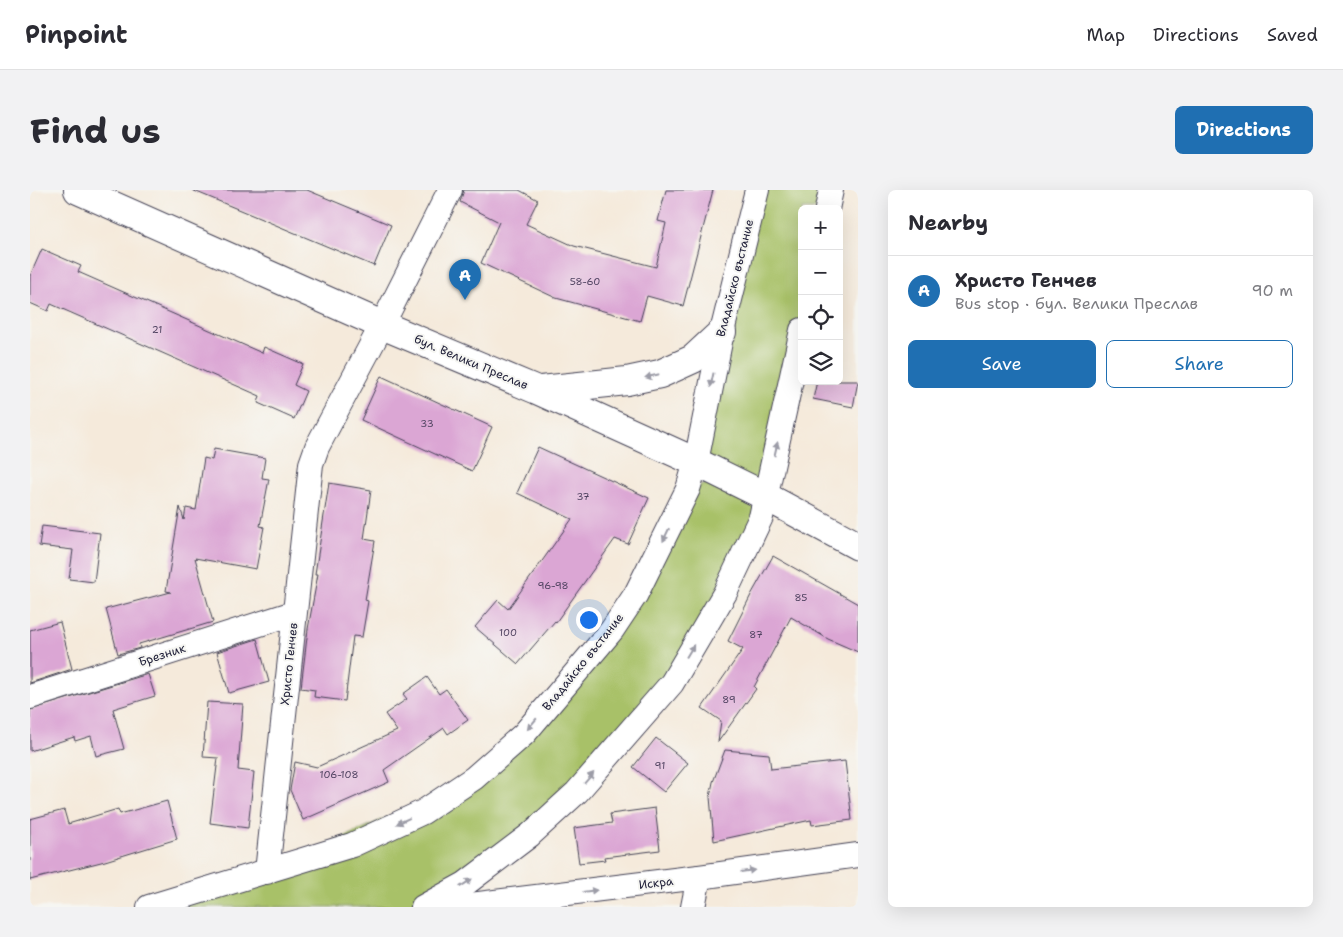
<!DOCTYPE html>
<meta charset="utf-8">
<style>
:root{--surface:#fff;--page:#f2f2f3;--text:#2b2b33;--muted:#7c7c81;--line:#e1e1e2;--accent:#1f6fb2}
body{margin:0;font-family:"Shantell Sans",sans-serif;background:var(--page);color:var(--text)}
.controls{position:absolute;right:15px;top:15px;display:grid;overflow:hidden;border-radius:8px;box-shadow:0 5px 20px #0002}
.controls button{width:45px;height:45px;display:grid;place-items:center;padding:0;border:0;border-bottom:1px solid var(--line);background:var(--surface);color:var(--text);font:25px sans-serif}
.you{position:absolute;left:558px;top:429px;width:18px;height:18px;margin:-12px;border:4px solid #fff;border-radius:50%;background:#1a73e8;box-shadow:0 0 0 8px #1a73e833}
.badge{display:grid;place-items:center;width:32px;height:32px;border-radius:50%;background:var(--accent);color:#fff;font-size:16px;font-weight:700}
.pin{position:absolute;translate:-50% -41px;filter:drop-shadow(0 1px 2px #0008)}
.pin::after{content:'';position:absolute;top:26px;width:18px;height:15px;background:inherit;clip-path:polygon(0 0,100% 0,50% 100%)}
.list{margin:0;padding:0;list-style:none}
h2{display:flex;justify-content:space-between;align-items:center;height:65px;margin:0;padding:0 20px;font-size:21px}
h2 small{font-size:16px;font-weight:400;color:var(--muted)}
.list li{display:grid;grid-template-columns:32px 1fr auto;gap:15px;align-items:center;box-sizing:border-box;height:70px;padding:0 20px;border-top:1px solid var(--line)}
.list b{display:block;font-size:19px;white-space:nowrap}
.list p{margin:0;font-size:16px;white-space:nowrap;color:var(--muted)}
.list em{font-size:16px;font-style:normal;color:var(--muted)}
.actions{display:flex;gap:10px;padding:15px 20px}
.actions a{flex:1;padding:11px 0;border:1px solid var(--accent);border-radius:8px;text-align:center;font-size:18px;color:var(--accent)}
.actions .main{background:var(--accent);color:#fff}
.icon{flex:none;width:28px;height:28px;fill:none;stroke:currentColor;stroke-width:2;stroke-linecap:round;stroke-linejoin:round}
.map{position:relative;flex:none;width:828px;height:717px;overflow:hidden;border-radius:8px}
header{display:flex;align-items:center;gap:30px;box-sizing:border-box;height:70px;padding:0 25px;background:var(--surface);border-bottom:1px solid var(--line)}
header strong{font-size:24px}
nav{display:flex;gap:28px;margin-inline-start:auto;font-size:18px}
.intro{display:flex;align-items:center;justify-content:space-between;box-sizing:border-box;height:120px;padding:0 30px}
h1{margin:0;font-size:35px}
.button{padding:12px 22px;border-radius:8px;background:var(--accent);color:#fff;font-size:18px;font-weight:700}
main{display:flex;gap:30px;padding:0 30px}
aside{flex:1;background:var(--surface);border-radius:8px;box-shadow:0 5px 20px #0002}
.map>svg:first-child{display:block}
</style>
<header>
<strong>Pinpoint</strong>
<nav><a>Map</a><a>Directions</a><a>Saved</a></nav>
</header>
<div class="intro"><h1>Find us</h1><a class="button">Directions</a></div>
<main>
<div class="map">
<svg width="828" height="717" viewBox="0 0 828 717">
<rect width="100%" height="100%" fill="#f6f6f2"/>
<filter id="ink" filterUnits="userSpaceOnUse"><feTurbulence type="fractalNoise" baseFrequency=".02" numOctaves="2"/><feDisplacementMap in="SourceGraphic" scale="10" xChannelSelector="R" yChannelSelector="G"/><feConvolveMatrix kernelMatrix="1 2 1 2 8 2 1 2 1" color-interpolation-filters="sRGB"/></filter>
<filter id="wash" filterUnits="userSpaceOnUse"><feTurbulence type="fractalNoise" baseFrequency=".0096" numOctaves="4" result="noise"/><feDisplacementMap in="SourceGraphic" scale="20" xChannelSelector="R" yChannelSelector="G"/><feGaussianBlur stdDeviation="1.12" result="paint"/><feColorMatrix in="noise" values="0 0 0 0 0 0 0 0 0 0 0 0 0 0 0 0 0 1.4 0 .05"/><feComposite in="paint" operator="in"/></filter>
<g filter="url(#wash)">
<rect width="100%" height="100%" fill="#f5eadb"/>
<!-- green -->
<g fill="#a8c167" stroke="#657251">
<polygon points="727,0 801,0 797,19 772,19 772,140 735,306 666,272"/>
<polygon points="685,290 713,302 731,327 695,403 547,602 393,717 119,717 237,682 444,588 582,440 658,299"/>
</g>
<g id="blocks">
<!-- building -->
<g fill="#dba6d4">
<polygon points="162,0 277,0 361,35 344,76"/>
<polygon points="434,0 489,0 508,10 496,34 544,56 626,77 636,33 628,31 636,0 683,0 653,116 617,106 610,131 526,108 451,73 469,32 430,12"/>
<polygon points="12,59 51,76 48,82 232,163 234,157 273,174 264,195 276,201 264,229 228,213 230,206 21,114 18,121 0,113 0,86"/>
<polygon points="351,186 462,237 442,281 331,230"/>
<polygon points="787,191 828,191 823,217 783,209"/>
<polygon points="508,257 619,308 598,354 585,349 526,432 525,431 488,474 445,437 468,410 478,419 542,329 487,303"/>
<polygon points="184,259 235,268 232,288 239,289 230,336 234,337 226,379 165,368 183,432 109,454 110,458 88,464 76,419 141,402 136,401 150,317 154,330 156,318 166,320 174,268 182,270"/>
<polygon points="299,293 341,300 334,349 345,351 335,410 338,411 332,447 323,446 315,511 284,507 285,500 271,498 278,439 288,384 285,384"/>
<polygon points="12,336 70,343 64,392 39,389 43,360 9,356"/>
<polygon points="743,366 828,414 828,462 798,449 761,427 724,497 726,499 688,552 691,531 672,518 713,459 698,451 721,405"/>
<polygon points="30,432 42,479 0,493 0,440"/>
<polygon points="227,449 239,492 199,503 187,462"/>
<polygon points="118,484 125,506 83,519 94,559 66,566 61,546 45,551 44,547 0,561 0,520"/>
<polygon points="397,487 409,504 416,499 438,530 418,544 414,538 354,580 359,592 273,630 260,600 265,572 287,577 367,541 355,524 377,509 373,504"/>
<polygon points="177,512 213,514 208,580 224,582 218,638 180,633 188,568 173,567"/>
<polygon points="626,548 658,573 634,602 603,577"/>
<polygon points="695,560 739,564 741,579 815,571 822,630 782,635 781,630 684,651 680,607 683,592"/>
<polygon points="137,611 147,649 75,671 0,690 0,629 34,620 38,634 88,619 90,624"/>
<polygon points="625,618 630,660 574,667 575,670 549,673 544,638 582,633 580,624"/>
</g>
</g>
</g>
<g filter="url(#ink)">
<use href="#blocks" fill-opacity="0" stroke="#424053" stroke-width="1"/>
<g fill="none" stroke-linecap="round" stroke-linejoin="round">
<defs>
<g id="street">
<polyline points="797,19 801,0"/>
<polyline points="0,507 264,423"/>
<polyline points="237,682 281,274 287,257 352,135 420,0"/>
<polyline points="119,717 322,655 393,622 444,588 494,544 582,440 606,404 658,299 666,272 692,142 727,0"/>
<polyline points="393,717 435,694 500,645 547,602 642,493 695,403 731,327 772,140"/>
<polyline points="424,717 669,687 828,665"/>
<polyline points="663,717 669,687"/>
</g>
<g id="secondary">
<polyline points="48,0 352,135 507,200 666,272 735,306 828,356"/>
<polyline points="511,200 597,191 630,184 663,169 692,142"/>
</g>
</defs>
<!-- street casing -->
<use href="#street" stroke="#424053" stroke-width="26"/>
<!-- secondary casing -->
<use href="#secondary" stroke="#424053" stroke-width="30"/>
<!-- street -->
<use href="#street" stroke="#fff" stroke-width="24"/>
<!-- secondary -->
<use href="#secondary" stroke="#fff" stroke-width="28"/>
</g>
<!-- one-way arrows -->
<defs><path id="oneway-solid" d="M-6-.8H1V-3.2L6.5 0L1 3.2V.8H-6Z" transform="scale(1.25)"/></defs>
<g fill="#9c9ca7">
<use href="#oneway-solid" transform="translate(622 186) rotate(167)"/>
<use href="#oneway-solid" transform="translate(682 190) rotate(102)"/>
<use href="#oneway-solid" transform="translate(746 259) rotate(-77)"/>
<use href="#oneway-solid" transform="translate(636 345) rotate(115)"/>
<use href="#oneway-solid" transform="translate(660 461) rotate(-59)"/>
<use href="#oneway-solid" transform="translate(502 534) rotate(130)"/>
<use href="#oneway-solid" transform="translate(559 588) rotate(-49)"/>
<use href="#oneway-solid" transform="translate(373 631) rotate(155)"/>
<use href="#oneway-solid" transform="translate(718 681) rotate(-8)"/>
<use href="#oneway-solid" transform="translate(436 693) rotate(-33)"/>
<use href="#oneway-solid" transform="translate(560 701) rotate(-7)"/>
</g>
</g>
<g text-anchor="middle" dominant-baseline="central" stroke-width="4" stroke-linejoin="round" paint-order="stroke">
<!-- number labels -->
<g font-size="10" fill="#504361">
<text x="555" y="91">58-60</text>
<text x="127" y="139">21</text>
<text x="397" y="233">33</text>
<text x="553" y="306">37</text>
<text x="523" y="395">96-98</text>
<text x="771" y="407">85</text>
<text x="478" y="442">100</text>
<text x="726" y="444">87</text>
<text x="699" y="509">89</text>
<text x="630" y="575">91</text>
<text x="309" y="584">106-108</text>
</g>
<!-- street labels -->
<g font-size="12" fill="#22223b" stroke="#f6f6f2">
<text transform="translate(705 88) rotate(-76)">Владайско въстание</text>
<text transform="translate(441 172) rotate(23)">бул. Велики Преслав</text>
<text transform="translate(132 465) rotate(-18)">Брезник</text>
<text transform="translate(553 472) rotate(-51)">Владайско въстание</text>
<text transform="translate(259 474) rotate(-84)">Христо Генчев</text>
<text transform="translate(626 693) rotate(-7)">Искра</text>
</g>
</g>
</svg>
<div class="controls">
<button>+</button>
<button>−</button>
<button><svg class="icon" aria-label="locate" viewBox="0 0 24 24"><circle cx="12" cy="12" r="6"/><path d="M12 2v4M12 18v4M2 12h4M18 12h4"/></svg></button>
<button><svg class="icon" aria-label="layers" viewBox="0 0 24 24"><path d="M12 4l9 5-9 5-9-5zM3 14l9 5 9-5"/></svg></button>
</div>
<div class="you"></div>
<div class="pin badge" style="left:435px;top:110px">A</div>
</div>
<aside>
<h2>Nearby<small></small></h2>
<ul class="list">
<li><span class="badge">A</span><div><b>Христо Генчев</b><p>Bus stop · бул. Велики Преслав</p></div><em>90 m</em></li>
</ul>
<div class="actions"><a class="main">Save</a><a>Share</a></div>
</aside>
</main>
